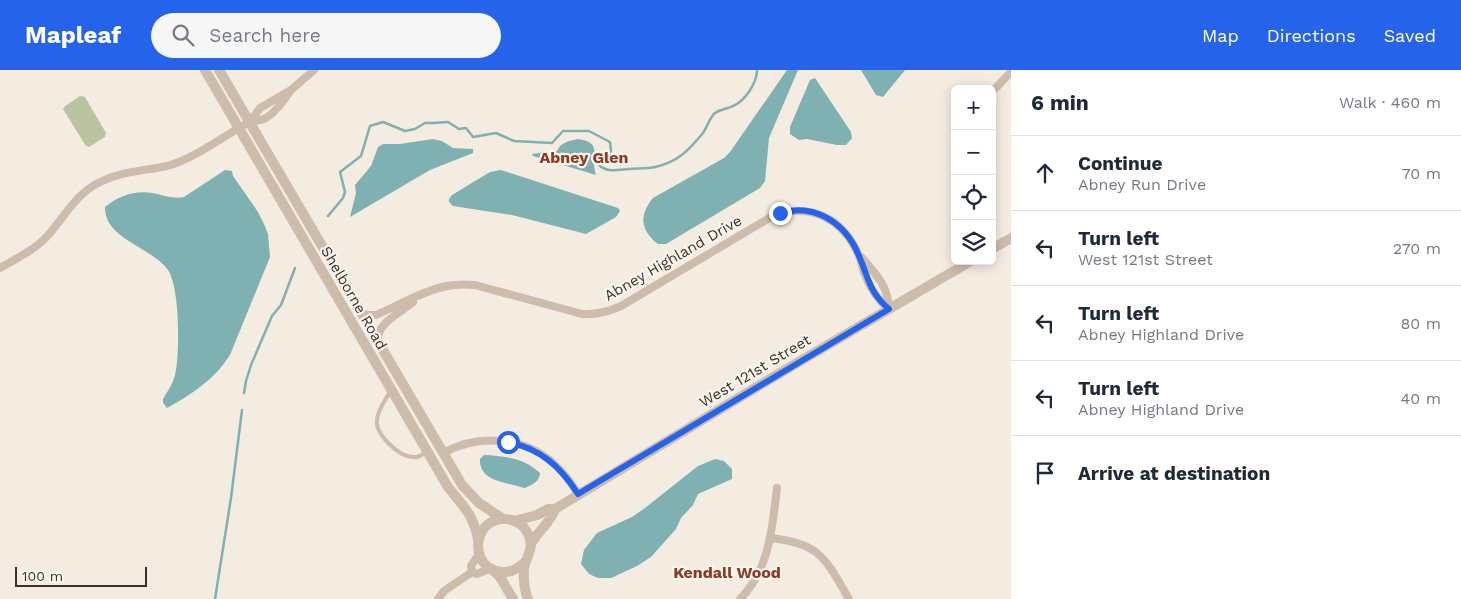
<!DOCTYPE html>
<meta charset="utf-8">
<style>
:root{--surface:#fff;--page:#f6f6f7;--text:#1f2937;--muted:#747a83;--line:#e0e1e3;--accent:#2563eb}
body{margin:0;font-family:"Work Sans",sans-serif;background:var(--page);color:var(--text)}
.controls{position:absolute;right:15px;top:15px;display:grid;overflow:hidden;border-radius:8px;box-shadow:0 2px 12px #0003}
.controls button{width:45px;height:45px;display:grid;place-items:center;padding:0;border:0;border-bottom:1px solid var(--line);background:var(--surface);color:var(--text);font:25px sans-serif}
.scale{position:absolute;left:15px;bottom:12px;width:132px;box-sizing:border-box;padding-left:5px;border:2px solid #3b302b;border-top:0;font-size:14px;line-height:18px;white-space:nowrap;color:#3b302b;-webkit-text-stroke:4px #fbf5ee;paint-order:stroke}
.stop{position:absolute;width:15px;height:15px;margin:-11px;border:4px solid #2563eb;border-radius:50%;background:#fff}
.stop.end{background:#2563eb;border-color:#fff;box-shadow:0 1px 5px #0008}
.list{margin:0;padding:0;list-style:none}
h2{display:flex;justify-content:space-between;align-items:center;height:65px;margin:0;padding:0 20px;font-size:21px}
h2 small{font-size:16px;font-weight:400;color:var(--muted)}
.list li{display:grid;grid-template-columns:32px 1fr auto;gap:15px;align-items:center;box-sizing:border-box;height:75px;padding:0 20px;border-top:1px solid var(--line)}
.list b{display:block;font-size:19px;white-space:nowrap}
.list p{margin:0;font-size:16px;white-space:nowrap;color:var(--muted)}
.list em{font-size:16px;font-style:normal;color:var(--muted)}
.icon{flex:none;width:28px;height:28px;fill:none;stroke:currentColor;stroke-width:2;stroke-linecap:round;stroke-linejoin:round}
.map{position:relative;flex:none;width:1011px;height:529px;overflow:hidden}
header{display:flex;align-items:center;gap:30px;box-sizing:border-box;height:70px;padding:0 25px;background:var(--accent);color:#fff}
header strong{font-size:24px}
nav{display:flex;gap:28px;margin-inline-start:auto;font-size:18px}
.search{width:350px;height:45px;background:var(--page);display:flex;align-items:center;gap:12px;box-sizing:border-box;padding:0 18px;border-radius:28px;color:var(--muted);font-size:19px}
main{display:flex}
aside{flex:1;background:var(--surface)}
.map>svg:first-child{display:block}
</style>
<header>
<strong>Mapleaf</strong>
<div class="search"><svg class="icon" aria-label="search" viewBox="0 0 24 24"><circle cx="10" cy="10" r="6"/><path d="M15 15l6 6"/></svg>Search here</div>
<nav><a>Map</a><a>Directions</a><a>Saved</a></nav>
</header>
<main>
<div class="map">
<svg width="1011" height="529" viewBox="0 0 1011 529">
<rect width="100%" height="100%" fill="#f4ebe1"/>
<!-- green -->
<polygon fill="#b8c4a0" points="80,26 85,27 106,63 105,67 89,77 86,76 63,39 65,36"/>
<!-- water -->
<g fill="#7fb0b2">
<path d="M787,0h11l-29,68 -4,43 -5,7 -94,56h-8c-18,-14 -19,-29 -5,-46l71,-40 6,-6z"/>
<polygon points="861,0 905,0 883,27 876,25"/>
<polygon points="815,8 851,62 852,68 846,75 837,75 807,69 799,70 790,64 790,57 810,10"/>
<polygon points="433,69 442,71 453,78 473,79 473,83 430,100 350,147 356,123 355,115 371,96 378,77 383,74 400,74"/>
<path d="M578,69c26,3 12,19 18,36l-63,-19 -1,-2 25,-3c4,-9 12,-10 21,-12z"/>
<path d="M225,100l7,1 1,5 25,36 6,12 4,10 2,23 -40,98c-15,24 -38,39 -63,53l-4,-5v-4c4,-7 10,-15 12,-24 5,-21 5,-87 -7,-105 -16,-23 -64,-31 -63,-63 15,-12 32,-18 52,-13 9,2 18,5 27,3z"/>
<polygon points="501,100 618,138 620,141 616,147 586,164 512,145 453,136 449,132 449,129 452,125 490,102"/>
<path d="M484,385c20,1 41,3 56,18 0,8 -8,12 -15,15 -18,-6 -46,-6 -45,-29z"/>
<polygon points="715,389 724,391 732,399 732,409 698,424 693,435 681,448 676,459 651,487 637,496 611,508 598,508 589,504 581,494 584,480 597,463 632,447 645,438 698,396"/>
</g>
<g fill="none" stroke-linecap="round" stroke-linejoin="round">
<!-- stream -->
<g stroke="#7fb0b2" stroke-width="2.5">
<path d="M328,146l15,-18 2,-6 -5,-20 21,-16 9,-30 13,-4 22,9 10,-2 10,-6h8l15,-1 11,7 7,-1 7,9 23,-4 18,8 38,2 11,-12h26l21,11 1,9 -12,14c8,8 19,5 29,4 9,-1 19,0 27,-2 23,-5 34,-17 48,-34 4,-6 7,-16 12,-20 6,-4 12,-4 18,-7 12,-5 24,-23 24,-36"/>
<polyline points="244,323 246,311 251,295 272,246 281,235 295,198"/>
<polyline points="215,529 231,428 242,340"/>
</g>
<!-- service -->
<path stroke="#cdbbac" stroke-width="4" d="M390,322c-4,7 -13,19 -13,28 -2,14 22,37 36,37 5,1 9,-2 14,-6"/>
<!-- minor -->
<g stroke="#cdbbac" stroke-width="8">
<polyline points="992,22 1011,2"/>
<polyline points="250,52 260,38 291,20 314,0"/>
<path d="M861,187c15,17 27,29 28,52"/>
<path d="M0,198c17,-10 37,-19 50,-35 16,-19 27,-40 50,-51 22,-11 44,-11 67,-16 29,-8 54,-29 81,-43 5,-3 13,-2 18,-5 11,-7 18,-18 25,-28"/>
<path d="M360,241l6,4h10c21,-9 49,-25 71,-29 9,-2 18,-2 28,-1l107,29c14,1 26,-2 39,-8l150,-89c38,-16 72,1 88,39 3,6 3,13 6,19 5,13 13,25 24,34"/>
<path d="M377,271c1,-19 22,-27 36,-39"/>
<path d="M443,383c34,-19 81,-17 111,11 10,8 17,19 24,30"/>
<path d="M770,468c50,5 55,20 79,61"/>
<polyline points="472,502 471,496 479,484"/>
<polyline points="438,529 444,521 472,502 477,504 491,498"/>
<path d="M740,529c30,-30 32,-71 37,-111"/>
</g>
<!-- tertiary -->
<g stroke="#cdbbac" stroke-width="10">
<path d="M205,0l243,417c15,19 25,27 30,52"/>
<polyline points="219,0 462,415 479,433 503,449"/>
<polyline points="992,179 1011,168"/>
<polyline points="514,451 537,445 548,439 555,439 785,300 971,191"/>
<path d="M531,474c7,-13 20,-22 24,-35"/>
<path d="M525,492c-7,7 -15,11 -24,10 -33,-4 -29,-54 4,-53 9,0 18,5 22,13 7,11 3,19 -1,29 -4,9 -2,29 2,38"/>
<polyline points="494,501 500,507 513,529"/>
</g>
</g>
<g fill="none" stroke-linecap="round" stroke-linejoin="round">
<!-- route -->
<path stroke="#2563eb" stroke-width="6" d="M508,372c33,7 52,24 70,52l311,-185c-20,-17 -20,-30 -30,-53 -13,-33 -44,-53 -79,-43"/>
</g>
<g text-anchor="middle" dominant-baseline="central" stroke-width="4.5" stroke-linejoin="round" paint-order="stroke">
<!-- street labels -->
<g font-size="15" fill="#3b302b" stroke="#fbf5ee">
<text transform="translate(673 188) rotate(-30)">Abney Highland Drive</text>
<text transform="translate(354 228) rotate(60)">Shelborne Road</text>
<text transform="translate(755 301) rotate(-31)">West 121st Street</text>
</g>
<!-- neighbourhood labels -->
<g font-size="16" font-weight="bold" fill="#8c3b22" stroke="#fbf5ee">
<text x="584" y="87">Abney Glen</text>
<text x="727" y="502">Kendall Wood</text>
</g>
</g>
</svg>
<div class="controls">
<button>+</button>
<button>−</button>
<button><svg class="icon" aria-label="locate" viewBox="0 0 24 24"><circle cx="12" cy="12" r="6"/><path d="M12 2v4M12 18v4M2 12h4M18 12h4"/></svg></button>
<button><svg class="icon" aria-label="layers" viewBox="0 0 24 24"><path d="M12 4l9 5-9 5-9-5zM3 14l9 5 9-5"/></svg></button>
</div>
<div class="scale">100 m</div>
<div class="stop" style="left:508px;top:372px"></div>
<div class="stop end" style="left:780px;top:143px"></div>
</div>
<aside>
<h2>6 min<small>Walk · 460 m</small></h2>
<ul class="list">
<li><svg class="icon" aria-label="ahead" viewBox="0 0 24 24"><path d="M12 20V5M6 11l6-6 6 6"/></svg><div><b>Continue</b><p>Abney Run Drive</p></div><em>70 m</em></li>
<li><svg class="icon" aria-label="left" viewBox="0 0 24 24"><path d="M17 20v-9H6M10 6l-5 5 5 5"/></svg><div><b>Turn left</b><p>West 121st Street</p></div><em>270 m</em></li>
<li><svg class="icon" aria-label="left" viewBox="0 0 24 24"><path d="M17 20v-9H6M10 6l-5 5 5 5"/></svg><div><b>Turn left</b><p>Abney Highland Drive</p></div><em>80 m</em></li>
<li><svg class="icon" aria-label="left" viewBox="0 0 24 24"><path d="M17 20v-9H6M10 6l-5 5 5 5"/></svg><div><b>Turn left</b><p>Abney Highland Drive</p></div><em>40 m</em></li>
<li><svg class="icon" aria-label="arrive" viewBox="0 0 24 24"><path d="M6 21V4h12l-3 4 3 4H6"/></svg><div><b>Arrive at destination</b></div></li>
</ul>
</aside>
</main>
